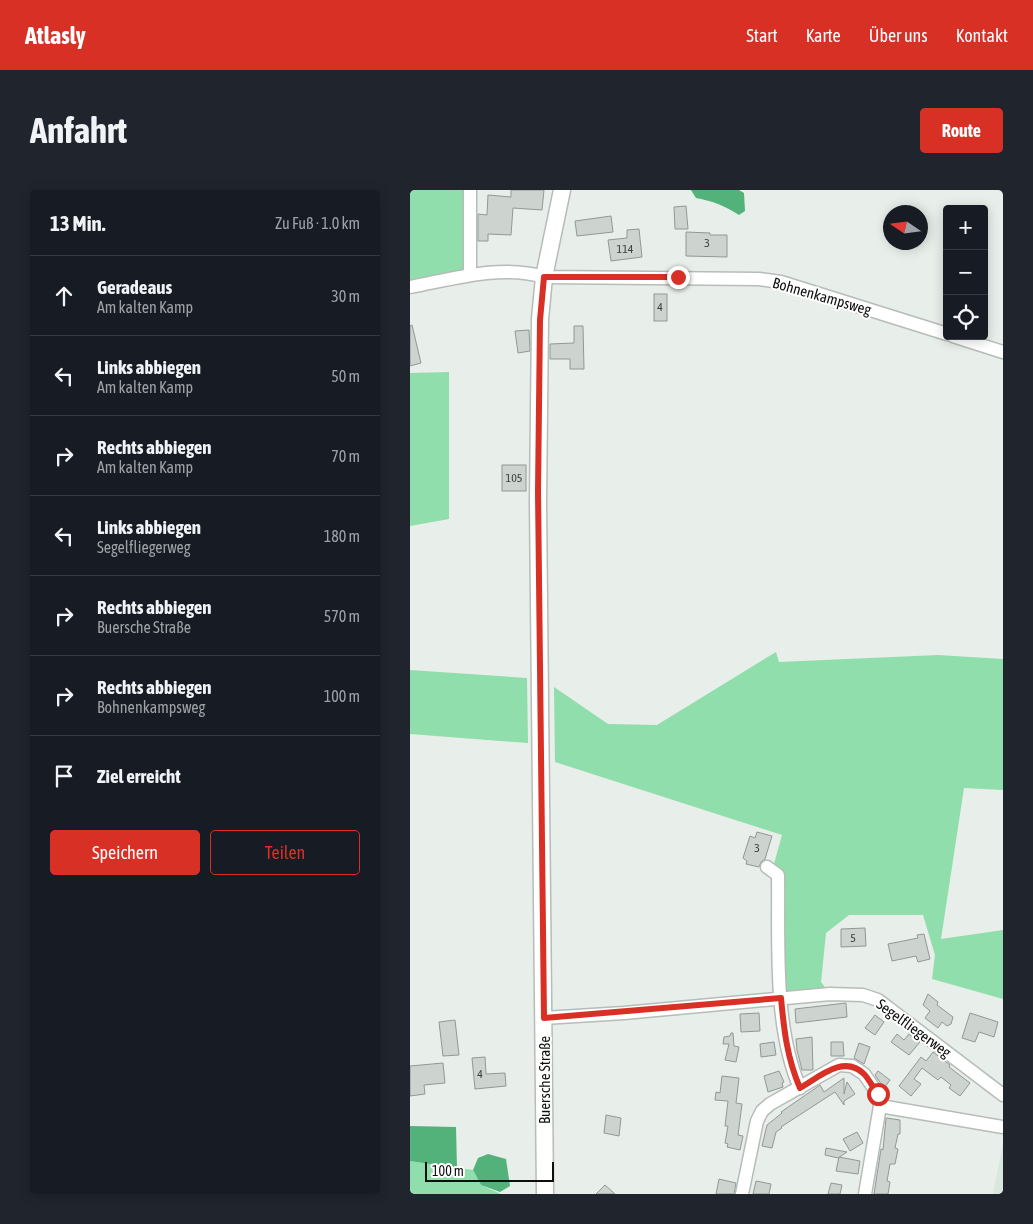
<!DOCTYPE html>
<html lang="de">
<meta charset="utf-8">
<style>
:root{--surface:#171b24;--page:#20242c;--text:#f1f3f6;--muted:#9ea1a6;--line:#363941;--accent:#d93025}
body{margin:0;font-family:"Asap Condensed",sans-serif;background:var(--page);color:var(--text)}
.controls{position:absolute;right:15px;top:15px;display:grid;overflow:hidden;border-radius:5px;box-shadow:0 2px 12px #0003}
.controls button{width:45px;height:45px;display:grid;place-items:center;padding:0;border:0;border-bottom:1px solid var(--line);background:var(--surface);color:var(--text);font:25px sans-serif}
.compass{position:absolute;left:473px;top:15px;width:45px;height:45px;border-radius:50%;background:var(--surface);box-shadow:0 2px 12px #0003;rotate:283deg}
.scale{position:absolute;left:15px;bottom:12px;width:129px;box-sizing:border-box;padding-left:5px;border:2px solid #0d0f0d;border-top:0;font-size:14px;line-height:18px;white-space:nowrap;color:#0d0f0d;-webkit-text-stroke:4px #fff;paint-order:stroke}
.stop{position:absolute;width:15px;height:15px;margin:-11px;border:4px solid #d93025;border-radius:50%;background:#fff}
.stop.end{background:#d93025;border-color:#fff;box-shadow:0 1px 5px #0008}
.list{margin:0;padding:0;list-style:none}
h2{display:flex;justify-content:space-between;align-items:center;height:65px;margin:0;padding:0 20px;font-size:21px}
h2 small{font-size:16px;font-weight:400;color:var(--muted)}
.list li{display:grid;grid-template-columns:32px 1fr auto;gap:15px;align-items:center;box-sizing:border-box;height:80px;padding:0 20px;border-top:1px solid var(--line)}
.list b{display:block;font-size:19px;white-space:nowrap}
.list p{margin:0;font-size:16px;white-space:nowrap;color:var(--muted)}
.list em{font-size:16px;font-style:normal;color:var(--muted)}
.actions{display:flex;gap:10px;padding:15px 20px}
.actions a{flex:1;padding:11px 0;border:1px solid var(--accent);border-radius:5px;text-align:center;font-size:18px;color:var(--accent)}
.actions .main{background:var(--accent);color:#fff}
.icon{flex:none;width:28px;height:28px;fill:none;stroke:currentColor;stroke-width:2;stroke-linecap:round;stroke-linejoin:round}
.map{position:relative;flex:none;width:593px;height:1004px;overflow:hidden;border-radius:5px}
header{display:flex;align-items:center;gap:30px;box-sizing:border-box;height:70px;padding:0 25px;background:var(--accent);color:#fff}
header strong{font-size:24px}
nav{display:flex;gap:28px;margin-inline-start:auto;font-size:18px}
.intro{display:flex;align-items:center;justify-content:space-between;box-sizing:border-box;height:120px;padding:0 30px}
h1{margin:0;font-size:35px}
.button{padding:12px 22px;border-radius:5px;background:var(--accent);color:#fff;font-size:18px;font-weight:700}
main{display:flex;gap:30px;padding:0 30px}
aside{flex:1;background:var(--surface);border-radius:5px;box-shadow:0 2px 12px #0003}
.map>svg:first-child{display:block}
</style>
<header>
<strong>Atlasly</strong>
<nav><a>Start</a><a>Karte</a><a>Über uns</a><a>Kontakt</a></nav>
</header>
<div class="intro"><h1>Anfahrt</h1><a class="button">Route</a></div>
<main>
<aside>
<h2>13 Min.<small>Zu Fuß · 1.0 km</small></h2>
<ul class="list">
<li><svg class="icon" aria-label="ahead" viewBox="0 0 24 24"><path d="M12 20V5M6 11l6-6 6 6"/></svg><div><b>Geradeaus</b><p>Am kalten Kamp</p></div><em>30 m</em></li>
<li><svg class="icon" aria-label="left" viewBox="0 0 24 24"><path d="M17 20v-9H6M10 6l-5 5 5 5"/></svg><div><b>Links abbiegen</b><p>Am kalten Kamp</p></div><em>50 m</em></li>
<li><svg class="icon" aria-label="right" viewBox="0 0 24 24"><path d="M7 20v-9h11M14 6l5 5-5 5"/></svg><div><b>Rechts abbiegen</b><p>Am kalten Kamp</p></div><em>70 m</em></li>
<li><svg class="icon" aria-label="left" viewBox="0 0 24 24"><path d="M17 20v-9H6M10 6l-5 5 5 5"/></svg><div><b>Links abbiegen</b><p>Segelfliegerweg</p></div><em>180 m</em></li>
<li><svg class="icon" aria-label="right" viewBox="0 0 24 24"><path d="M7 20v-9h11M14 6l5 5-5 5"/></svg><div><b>Rechts abbiegen</b><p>Buersche Straße</p></div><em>570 m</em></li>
<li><svg class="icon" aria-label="right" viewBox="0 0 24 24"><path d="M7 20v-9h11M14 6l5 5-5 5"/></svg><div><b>Rechts abbiegen</b><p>Bohnenkampsweg</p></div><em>100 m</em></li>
<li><svg class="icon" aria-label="arrive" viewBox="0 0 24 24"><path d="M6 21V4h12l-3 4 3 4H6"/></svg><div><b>Ziel erreicht</b></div></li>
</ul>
<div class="actions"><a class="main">Speichern</a><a>Teilen</a></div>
</aside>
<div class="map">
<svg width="593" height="1004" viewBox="0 0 593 1004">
<rect width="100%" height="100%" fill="#e8eee9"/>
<!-- built -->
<polygon fill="#d9e7dd" points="593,953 593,1004 583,1004"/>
<!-- green -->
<g fill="#8fdeab">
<polygon points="0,0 60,0 60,85 0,97"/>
<polygon points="39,182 39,329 0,336 0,183"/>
<polygon points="366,462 369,472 528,465 593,469 593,600 554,598 531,749 593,740 593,809 522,789 525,765 513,725 439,725 416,743 411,792 420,804 371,808 362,681 372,645 145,572 144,497 198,534 247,535"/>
<polygon points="0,480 117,488 118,553 0,544"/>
<polygon points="0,971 63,980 71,995 91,1004 0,1004"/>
</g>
<!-- water -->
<g fill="#53b279">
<path d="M281,0h48l5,3 1,18 -6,4c-14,-9 -26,-14 -43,-17z"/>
<polygon points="0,936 46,937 47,978 0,971"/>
<polygon points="78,964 96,969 100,996 90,1002 71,995 63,980 68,968"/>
</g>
<!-- building -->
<g fill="#cdd3ce" stroke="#929894">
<polygon points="101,0 134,0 132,20 103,18 101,45 78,44 78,51 68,51 68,24 77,25 78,5 101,7"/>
<polygon points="276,16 278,39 265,39 264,17"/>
<polygon points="201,26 203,42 167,46 165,31"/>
<polygon points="229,39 232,67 201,71 198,50 217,48 217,40"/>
<polygon points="276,42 300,43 300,45 317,45 317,67 276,66"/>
<rect x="244" y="104" width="13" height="27"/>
<polygon points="2,135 11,173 0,176 0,136"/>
<polygon points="164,136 173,136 174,179 160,179 160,169 140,169 140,154 164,153"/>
<polygon points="119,140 120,161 108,163 105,141"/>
<rect x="92" y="275" width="24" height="26"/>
<polygon points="347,642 362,646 355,669 351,672 349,677 336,674 337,671 333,668 340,646 345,648"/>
<polygon points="455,738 456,756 431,757 431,739"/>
<polygon points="514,744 520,769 508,772 506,766 482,771 478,754 508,748 507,745"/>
<polygon points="518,804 528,812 527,815 543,827 541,834 537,836 532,832 528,838 515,828 520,821 513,815"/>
<polygon points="436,813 437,827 386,833 385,819"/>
<polygon points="349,823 350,841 331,842 330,824"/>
<polygon points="560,823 588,832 584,847 569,842 565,852 552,848"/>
<polygon points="465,825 474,832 465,845 455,838"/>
<polygon points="45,830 49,865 33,866 29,832"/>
<polygon points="321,843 323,843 324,856 329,857 326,872 315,870 319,854 313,854 314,847 320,846"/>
<polygon points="487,844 494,850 499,844 510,852 499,865 481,852"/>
<polygon points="402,847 403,880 392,880 387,860 386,849"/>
<polygon points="364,852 366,865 351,867 350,854"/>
<polygon points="421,852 433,852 434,866 421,866"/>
<polygon points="449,853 460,857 454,874 444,868"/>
<polygon points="523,862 540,875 539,877 560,893 550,906 539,898 541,895 531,887 528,890 512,878 504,889 511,894 501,906 489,896 511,867 516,871"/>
<polygon points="75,867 76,884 95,883 96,896 65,899 62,868"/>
<polygon points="33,873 35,893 14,895 15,904 0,906 0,876"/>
<polygon points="369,881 374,892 372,893 373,897 358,902 354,886"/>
<polygon points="468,881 480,890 474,898 465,885"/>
<polygon points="312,886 329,888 326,913 332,914 328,945 333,946 330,960 317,957 318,954 315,953 318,936 315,936 318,911 305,910 306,902 310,903"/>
<polygon points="434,888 434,904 437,892 445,904 434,911 434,915 425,902 371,937 372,938 366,942 362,958 352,956 357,935 372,923 371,922 410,895 414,902"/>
<polygon points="196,925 211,928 209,946 194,943"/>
<polygon points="476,928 490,930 490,944 488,944 485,958 488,959 485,974 480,974 477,991 480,992 478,1004 464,1004 471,959 473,960"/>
<polygon points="447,942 453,953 440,961 433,949"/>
<polygon points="416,958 437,962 428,968 415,965"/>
<polygon points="429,967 450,971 448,984 426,981"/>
<polygon points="309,989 326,993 324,1004 306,1004"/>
<polygon points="346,991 361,994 359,1004 343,1004"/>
<polygon points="421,993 432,995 430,1004 418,1004"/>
<polygon points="195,995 205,1004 186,1004"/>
</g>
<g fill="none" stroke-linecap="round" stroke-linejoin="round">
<defs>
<g id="minor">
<polyline points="60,85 60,0"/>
<path d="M0,97c43,-8 91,-23 134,-10l215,2 22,3 166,52"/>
<polyline points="543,146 593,162"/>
<path d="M357,677l11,8c1,68 -5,151 22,213"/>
<polyline points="134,828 214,823 420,804 453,805 468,810 593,905"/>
<polyline points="470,916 593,937"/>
<polyline points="332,1004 347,931 352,921 360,914 429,875 442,876 454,884 468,904 470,916 455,1004"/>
</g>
<polyline id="major" points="135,1004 128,312 130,129 134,87 152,0"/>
</defs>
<!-- minor casing -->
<use href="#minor" stroke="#b6bcb7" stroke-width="15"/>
<!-- major casing -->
<use href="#major" stroke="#b6bcb7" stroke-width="19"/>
<!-- minor -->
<use href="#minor" stroke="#fff" stroke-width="12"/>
<!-- major -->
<use href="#major" stroke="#fff" stroke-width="16"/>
</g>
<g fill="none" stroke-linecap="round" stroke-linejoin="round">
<!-- route -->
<path stroke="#d93025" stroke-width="6" d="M268,87h-134l-4,43 -2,171 6,527 237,-20c3,32 6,60 19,90 19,-11 44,-34 64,-14 5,5 9,14 14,20"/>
</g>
<g text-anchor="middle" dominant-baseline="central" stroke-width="4" stroke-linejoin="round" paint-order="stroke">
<!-- number labels -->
<g font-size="12" fill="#3d403d">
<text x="297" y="53">3</text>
<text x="215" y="59">114</text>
<text x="250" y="117">4</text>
<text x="104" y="288">105</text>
<text x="347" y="658">3</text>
<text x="443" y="748">5</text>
<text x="70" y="884">4</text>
</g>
<!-- street labels -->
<g font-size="15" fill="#0d0f0d" stroke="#fff">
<text transform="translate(412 106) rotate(16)">Bohnenkampsweg</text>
<text transform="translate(504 838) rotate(36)">Segelfliegerweg</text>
<text transform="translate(134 890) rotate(-90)">Buersche Straße</text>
</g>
</g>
</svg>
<div class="controls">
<button>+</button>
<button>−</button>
<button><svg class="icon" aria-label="locate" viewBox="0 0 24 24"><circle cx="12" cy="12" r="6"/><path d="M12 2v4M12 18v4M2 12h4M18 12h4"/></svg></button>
</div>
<svg class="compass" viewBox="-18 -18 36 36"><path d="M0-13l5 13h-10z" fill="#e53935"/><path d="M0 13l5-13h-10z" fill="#9ea1a6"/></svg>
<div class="scale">100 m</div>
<div class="stop" style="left:468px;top:904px"></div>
<div class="stop end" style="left:268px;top:87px"></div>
</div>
</main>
